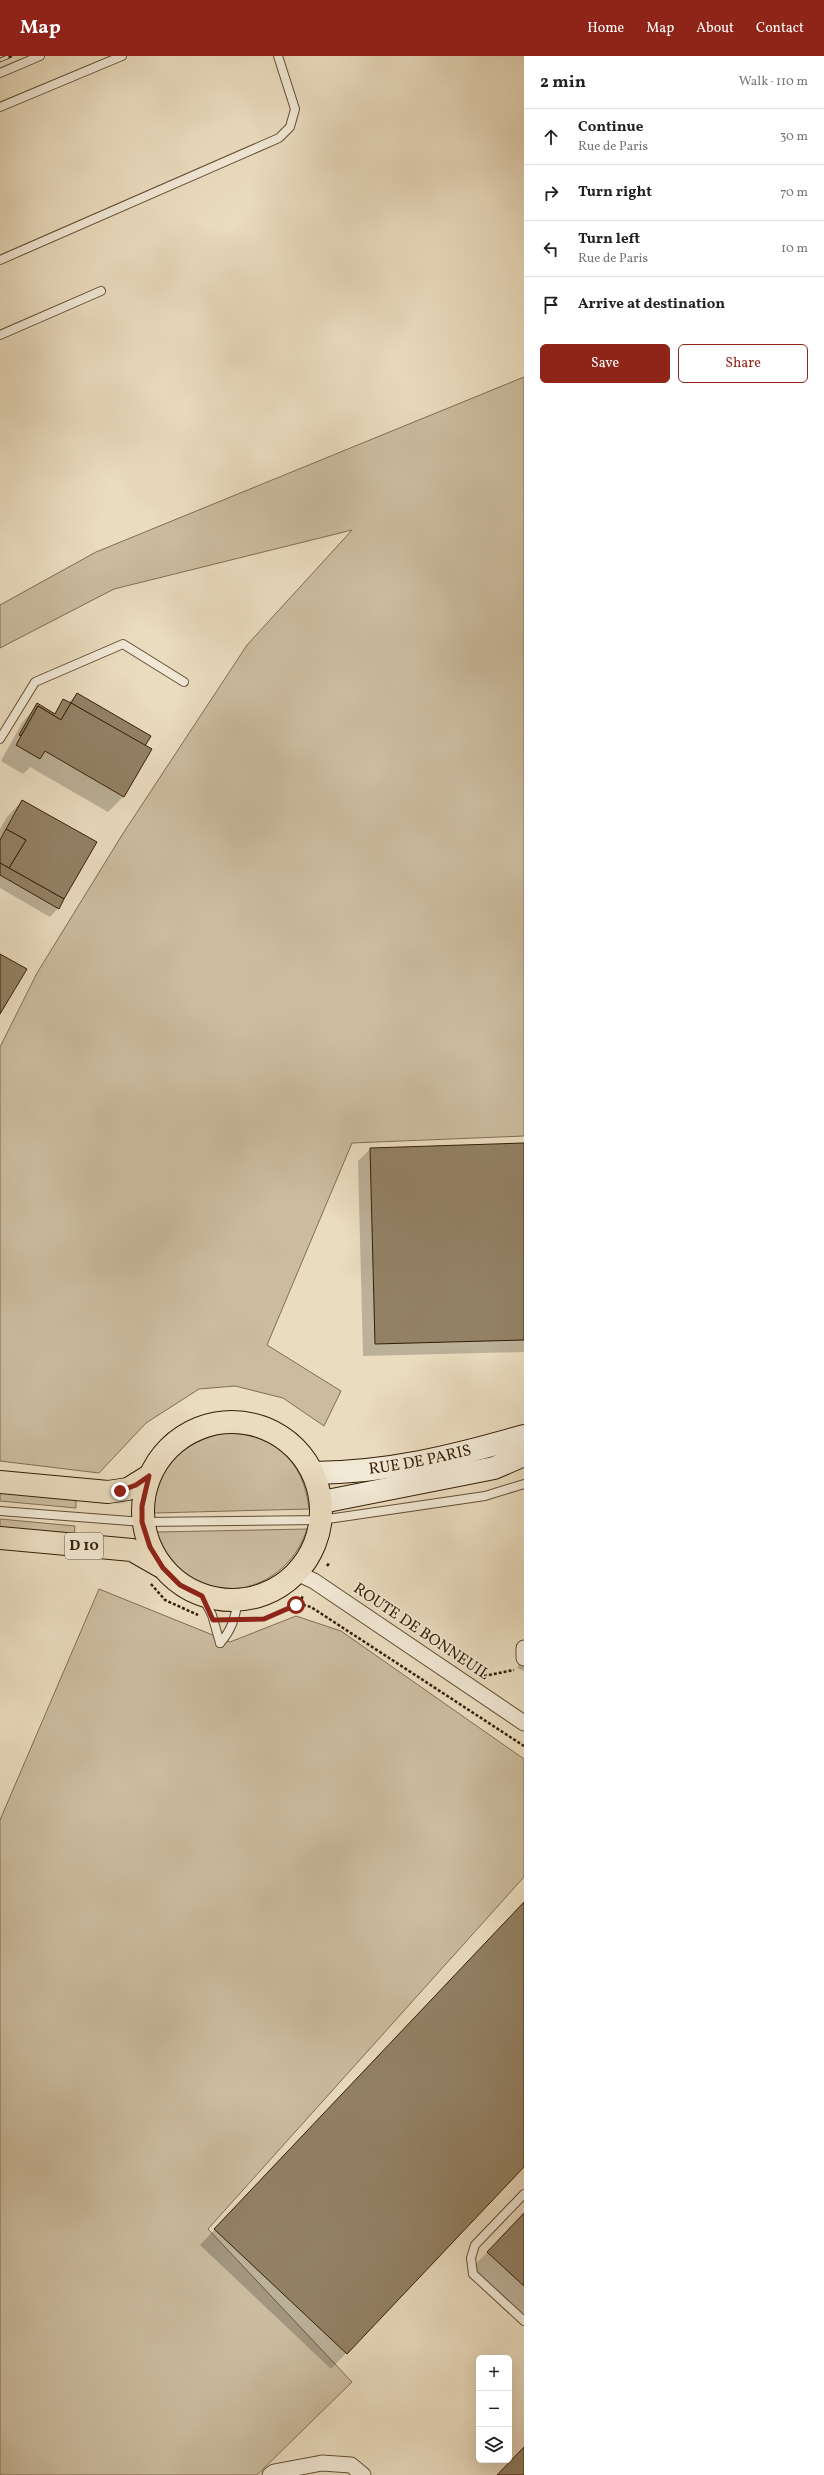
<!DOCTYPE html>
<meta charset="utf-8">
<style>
:root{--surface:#fff;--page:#f6f6f6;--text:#222;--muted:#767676;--line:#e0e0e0;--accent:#8f2418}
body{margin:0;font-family:Vollkorn,serif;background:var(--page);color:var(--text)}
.controls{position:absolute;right:12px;bottom:12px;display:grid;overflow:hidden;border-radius:6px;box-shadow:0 4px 16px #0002}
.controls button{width:36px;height:36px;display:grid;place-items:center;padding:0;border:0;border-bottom:1px solid var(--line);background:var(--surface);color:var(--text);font:20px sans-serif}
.stop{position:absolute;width:12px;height:12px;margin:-9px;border:3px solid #8f2418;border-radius:50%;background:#fff}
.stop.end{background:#8f2418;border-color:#fff;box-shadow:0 1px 4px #0008}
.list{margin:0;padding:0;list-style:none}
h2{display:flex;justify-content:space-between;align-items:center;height:52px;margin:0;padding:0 16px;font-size:17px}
h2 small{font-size:13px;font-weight:400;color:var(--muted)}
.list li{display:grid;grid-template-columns:26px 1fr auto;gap:12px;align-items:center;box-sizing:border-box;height:56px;padding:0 16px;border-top:1px solid var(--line)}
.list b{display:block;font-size:15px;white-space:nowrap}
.list p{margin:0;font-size:13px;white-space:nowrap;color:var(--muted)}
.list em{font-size:13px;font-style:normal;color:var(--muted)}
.actions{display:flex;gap:8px;padding:12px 16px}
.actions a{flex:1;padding:9px 0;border:1px solid var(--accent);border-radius:6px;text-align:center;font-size:14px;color:var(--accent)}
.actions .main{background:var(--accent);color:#fff}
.icon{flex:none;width:22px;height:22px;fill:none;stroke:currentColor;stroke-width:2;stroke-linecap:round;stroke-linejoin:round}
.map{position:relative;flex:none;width:524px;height:2419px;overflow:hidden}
header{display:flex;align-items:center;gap:24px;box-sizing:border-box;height:56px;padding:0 20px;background:var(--accent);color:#fff}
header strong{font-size:19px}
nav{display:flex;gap:22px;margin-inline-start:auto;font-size:14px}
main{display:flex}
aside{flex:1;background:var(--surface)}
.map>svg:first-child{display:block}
</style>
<header>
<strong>Map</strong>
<nav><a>Home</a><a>Map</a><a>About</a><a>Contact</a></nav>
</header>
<main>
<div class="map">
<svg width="524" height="2419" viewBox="0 0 524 2419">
<rect width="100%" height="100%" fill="#eadcbf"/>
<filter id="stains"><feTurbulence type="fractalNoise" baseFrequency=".005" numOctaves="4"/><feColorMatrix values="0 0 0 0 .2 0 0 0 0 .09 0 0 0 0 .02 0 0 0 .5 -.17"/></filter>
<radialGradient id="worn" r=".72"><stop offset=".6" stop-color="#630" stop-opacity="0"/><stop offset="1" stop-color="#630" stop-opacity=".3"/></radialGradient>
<!-- green -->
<g fill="#cbbc9f" stroke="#806e52">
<polygon points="524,321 524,1080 352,1087 267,1289 341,1335 324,1370 283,1342 235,1330 199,1333 146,1367 99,1417 0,1405 0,991 37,917 122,779 247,589 352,474 114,533 0,592 0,549 96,496"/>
<path d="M225,1377c49,0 79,28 84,76l-155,4c-4,-43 32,-73 71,-80z"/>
<polygon points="0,1434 76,1442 76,1452 0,1445"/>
<polygon points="0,1463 75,1470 74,1481 0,1474"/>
<path d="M307,1473c-18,57 -86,81 -131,37 -9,-9 -18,-22 -19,-34z"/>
<polygon points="99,1533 230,1586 296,1560 341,1575 524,1703 524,1821 208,2173 352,2326 257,2419 0,2419 0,1764"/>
</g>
<!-- shadow -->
<g fill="#0003">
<polygon points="77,638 144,690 124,740 108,756 30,711 23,718 1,705 22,667 37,649 54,658 63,644 68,647"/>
<polygon points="22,745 96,787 58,852 50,861 0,832 0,773 7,761"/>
<polygon points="524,1088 524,1296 363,1300 358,1105 370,1093"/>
<polygon points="524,1597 524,1615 517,1612"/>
<polygon points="524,1847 524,2110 331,2313 200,2189"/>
<polygon points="524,2158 524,2260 472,2212"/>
</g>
<!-- building -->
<g fill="#938165" stroke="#341f04">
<polygon points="77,637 151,680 145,690 71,647"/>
<polygon points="63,643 71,647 61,664 38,650 21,680 19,679 37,647 55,658"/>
<polygon points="71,647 152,693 124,741 45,695 40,703 16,689 38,650 61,664"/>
<polygon points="22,744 97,786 64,843 9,812 26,784 6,773"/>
<polygon points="6,773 26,784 9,812 0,807 0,784"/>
<polygon points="0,807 64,843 59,853 0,819"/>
<polygon points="0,898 27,913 0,958"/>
<polygon points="524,1087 524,1284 375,1288 370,1092"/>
<polygon points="524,1846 524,2111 347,2298 214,2173"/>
<polygon points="524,2157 524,2230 487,2196"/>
<polygon points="524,2391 524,2419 497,2419"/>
</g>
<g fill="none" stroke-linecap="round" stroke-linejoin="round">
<defs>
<g id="service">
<polyline points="0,17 40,0"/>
<polyline points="0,51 122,0"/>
<polyline points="0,204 279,82 290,71 295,53 278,0"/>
<polyline points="0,279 101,235"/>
<polyline points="0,683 35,626 123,588 184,626"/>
<polyline points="0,1455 143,1466 321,1464 485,1440 524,1428"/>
<polyline points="202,1540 212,1559 220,1587"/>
<path d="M220,1587c12,-13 15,-26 18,-42"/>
<polyline points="524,2138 475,2189 471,2202 473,2218 524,2265"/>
</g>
<g id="minor">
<polyline points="297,1517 314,1525 524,1667"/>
<polyline points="524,1592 524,1602"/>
<polyline points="270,2419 274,2416 322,2407 351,2409 363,2419"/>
</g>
<g id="secondary">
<path id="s1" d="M313,1417c77,-1 138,-16 211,-37"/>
<polyline points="322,1446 494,1412 524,1399"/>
</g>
<g id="primary">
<circle cx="232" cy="1455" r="89"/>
<polyline points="0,1426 108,1436 128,1433 149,1420"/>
<polyline points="0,1482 132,1494 160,1510"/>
</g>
</defs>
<!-- service casing -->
<use href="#service" stroke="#624e33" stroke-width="10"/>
<!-- minor casing -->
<use href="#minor" stroke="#624e33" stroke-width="17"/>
<!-- secondary casing -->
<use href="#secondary" stroke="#341f04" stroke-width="24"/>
<!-- primary casing -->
<use href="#primary" stroke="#341f04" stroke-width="24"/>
<!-- path -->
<g stroke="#341f04" stroke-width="2.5" stroke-dasharray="3 2" stroke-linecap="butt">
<polyline points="327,1510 330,1506"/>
<polyline points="151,1528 165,1544 198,1559"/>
<polyline points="300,1548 303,1539"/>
<polyline points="246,1564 264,1563 300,1548 311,1551 524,1690"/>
<polyline points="484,1620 514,1614"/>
</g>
<!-- service -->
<use href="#service" stroke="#f1e8d5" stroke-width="8"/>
<!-- minor -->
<use href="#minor" stroke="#f1e8d5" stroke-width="15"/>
<!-- secondary -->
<use href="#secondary" stroke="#f1e8d5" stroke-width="22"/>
<!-- primary -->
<use href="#primary" stroke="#eadcbf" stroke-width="22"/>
<defs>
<polyline id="rail" points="0,4 10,0"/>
</defs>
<!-- rail casing -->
<use href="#rail" stroke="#341f04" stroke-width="4.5"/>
<!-- rail -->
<use href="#rail" stroke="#f1e8d5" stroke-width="3" stroke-dasharray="9" stroke-linecap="butt"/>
</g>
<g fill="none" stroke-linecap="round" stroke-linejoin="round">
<!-- route -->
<polyline stroke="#8f2418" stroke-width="5" points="120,1435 136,1429 149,1420 142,1450 142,1466 150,1491 163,1512 180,1529 202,1540 213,1564 264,1563 296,1549"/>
</g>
<g text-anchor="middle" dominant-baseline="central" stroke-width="3" stroke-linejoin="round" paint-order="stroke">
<!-- shield labels -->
<rect fill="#f1e8d5" stroke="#6d5b43" stroke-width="1" x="65" y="1477" width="38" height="26" rx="3"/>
<g font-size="15" font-weight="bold" fill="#341f04">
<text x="84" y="1490">D 10</text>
</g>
<!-- street labels -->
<g font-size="16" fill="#341f04" stroke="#f1e8d5">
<text stroke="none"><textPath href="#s1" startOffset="108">RUE DE PARIS</textPath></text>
<text transform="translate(421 1576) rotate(34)">ROUTE DE BONNEUIL</text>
</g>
</g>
<rect width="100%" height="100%" filter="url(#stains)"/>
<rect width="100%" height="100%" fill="url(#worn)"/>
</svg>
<div class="controls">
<button>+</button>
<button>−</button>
<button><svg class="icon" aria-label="layers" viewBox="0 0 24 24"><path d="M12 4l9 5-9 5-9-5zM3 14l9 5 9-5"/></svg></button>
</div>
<div class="stop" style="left:296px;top:1549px"></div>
<div class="stop end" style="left:120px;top:1435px"></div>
</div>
<aside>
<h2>2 min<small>Walk · 110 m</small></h2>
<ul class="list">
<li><svg class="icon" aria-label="ahead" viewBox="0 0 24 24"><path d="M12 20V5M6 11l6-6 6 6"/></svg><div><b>Continue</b><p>Rue de Paris</p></div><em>30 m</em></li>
<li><svg class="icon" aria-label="right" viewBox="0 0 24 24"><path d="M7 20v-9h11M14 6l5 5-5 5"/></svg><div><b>Turn right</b></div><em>70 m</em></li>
<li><svg class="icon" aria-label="left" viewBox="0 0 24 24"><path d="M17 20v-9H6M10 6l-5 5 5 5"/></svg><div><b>Turn left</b><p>Rue de Paris</p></div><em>10 m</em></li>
<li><svg class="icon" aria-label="arrive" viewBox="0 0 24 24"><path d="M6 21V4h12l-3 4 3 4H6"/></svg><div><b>Arrive at destination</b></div></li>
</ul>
<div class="actions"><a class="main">Save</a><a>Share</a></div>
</aside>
</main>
